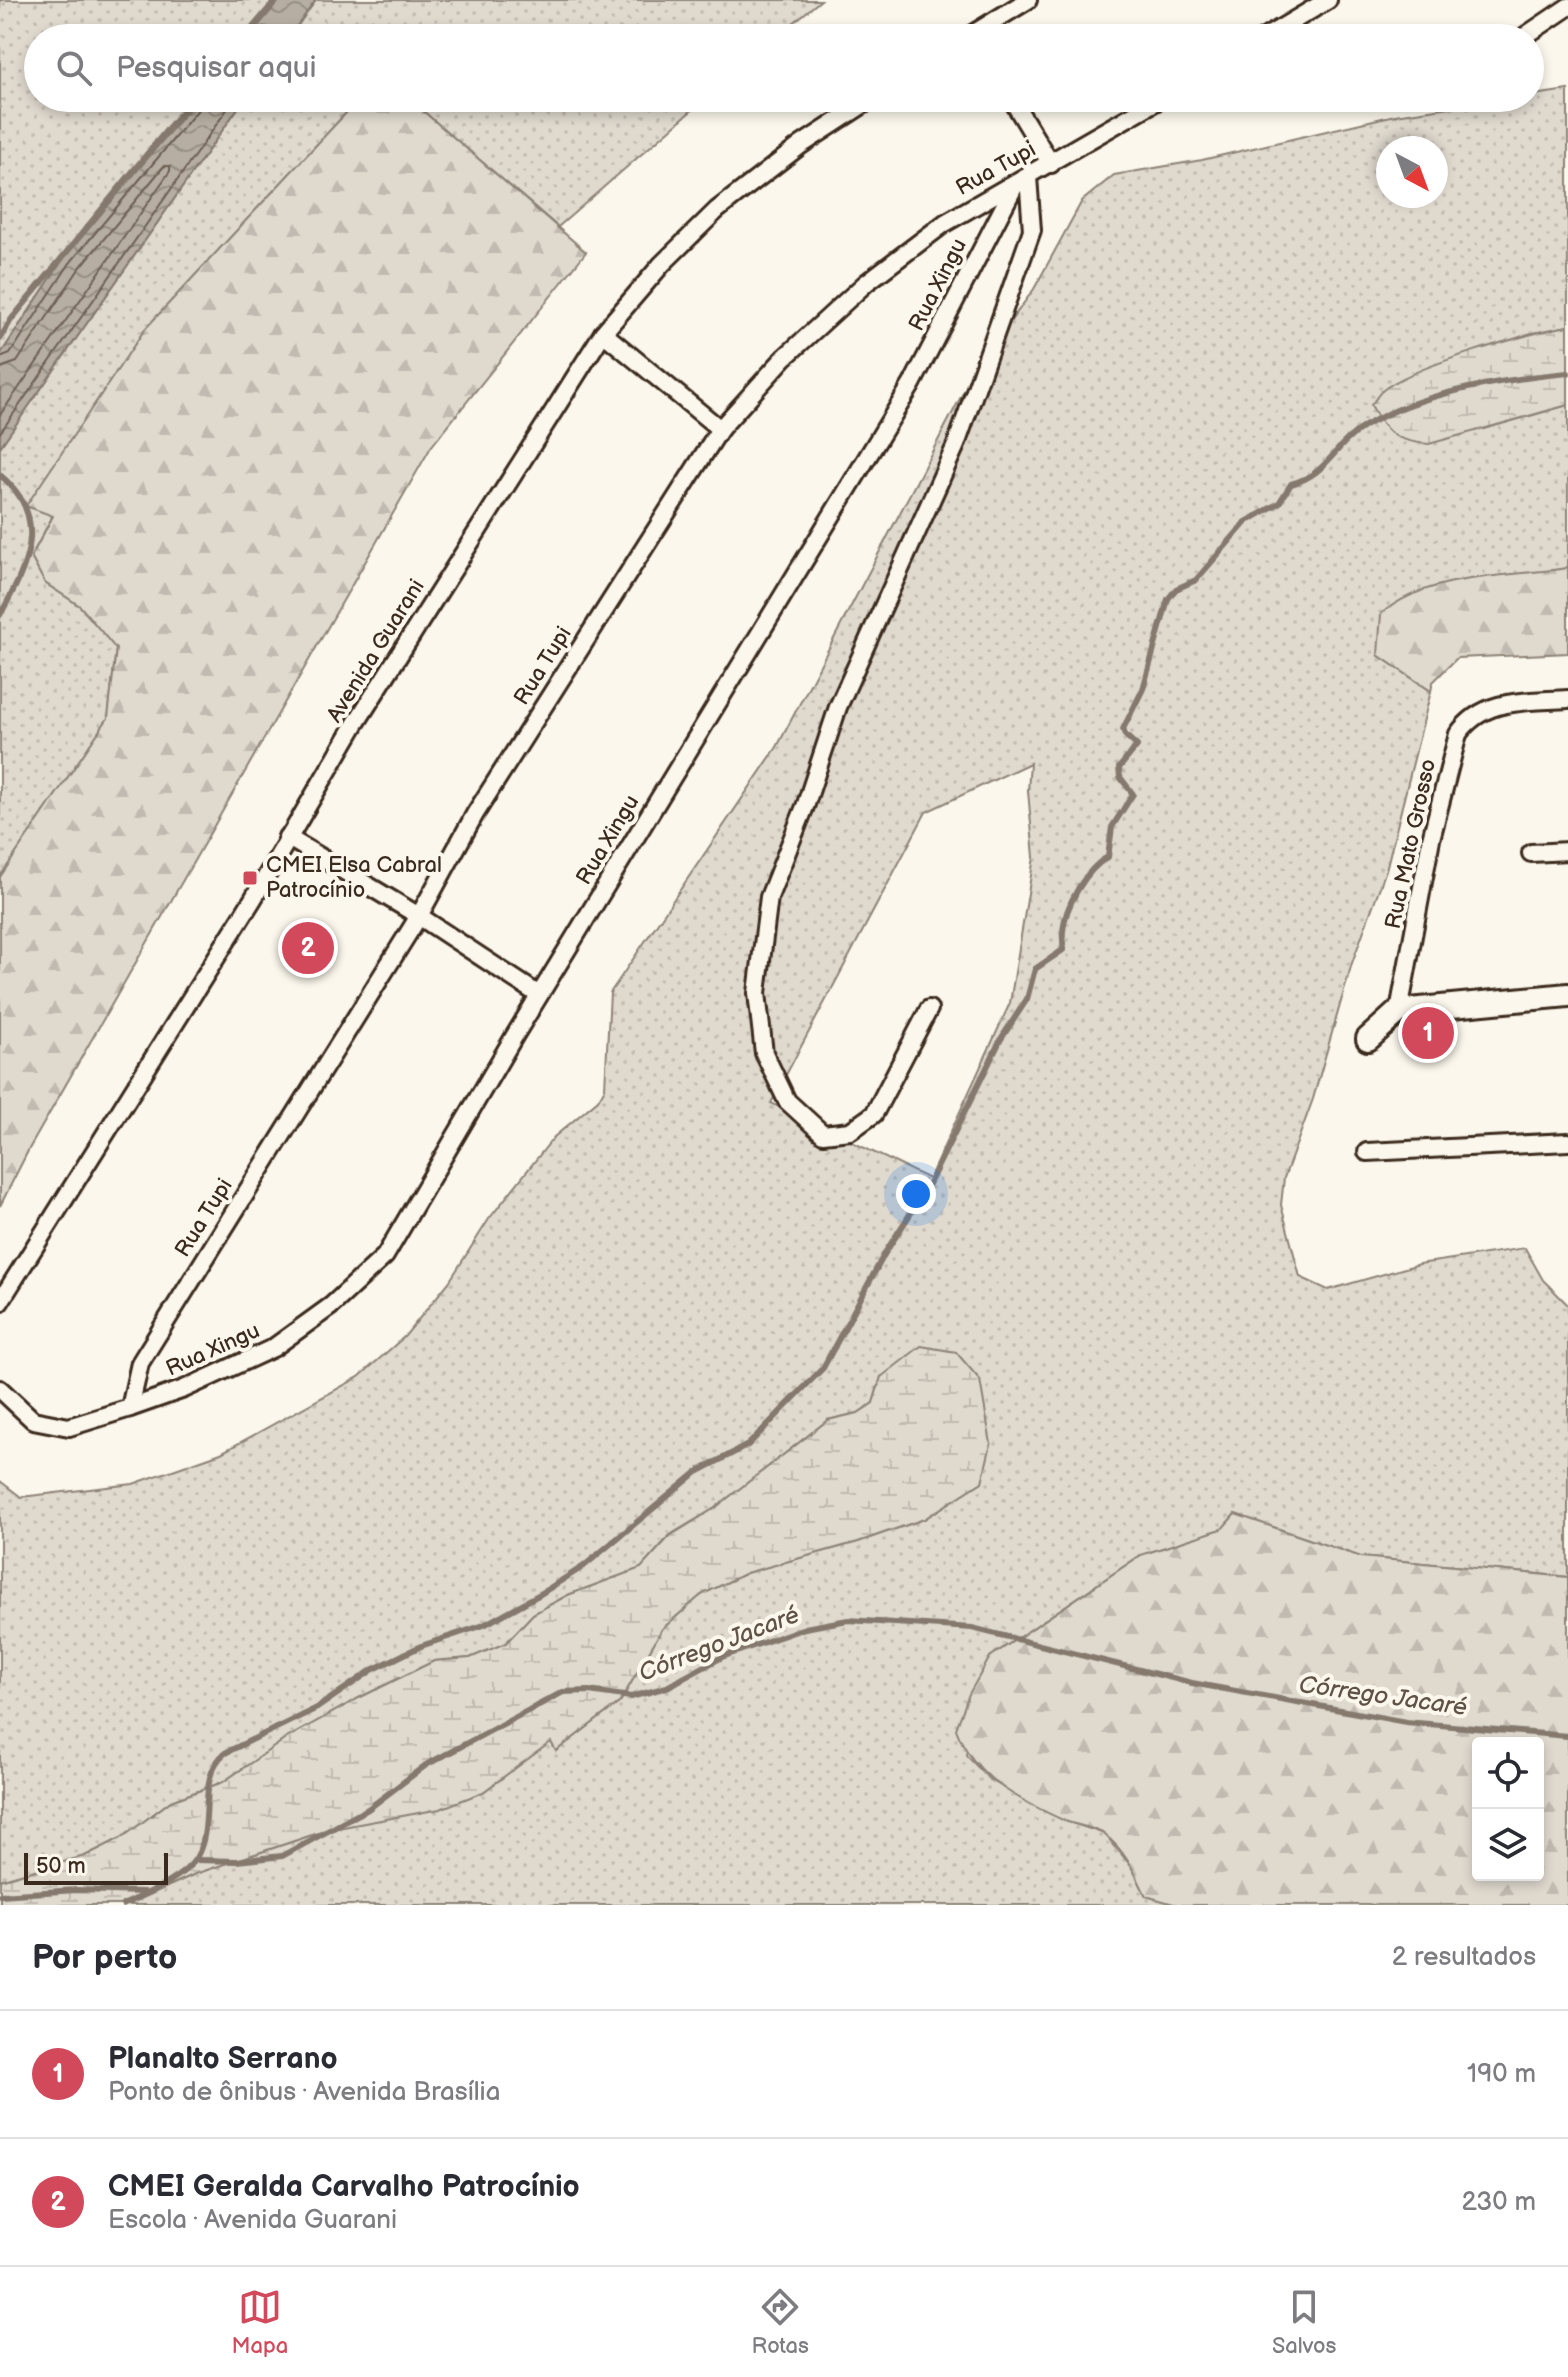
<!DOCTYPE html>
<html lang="pt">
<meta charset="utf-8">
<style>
:root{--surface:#fff;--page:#f2f2f3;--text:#2b2b33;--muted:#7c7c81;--line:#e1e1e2;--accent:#d1495b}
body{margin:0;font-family:"Balsamiq Sans",sans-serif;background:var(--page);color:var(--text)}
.controls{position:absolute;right:24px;bottom:24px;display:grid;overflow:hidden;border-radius:8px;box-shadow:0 4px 12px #0003}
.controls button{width:72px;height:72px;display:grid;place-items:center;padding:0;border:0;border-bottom:2px solid var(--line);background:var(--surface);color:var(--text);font:40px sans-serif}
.compass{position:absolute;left:1376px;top:136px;width:72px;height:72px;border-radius:50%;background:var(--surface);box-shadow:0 4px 12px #0003;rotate:139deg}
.scale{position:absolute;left:24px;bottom:20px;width:144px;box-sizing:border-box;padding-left:8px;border:4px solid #3b2a1e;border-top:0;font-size:22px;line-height:28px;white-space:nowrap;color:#3b2a1e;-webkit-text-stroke:6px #fbf7ec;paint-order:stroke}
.you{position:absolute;left:916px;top:1194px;width:28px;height:28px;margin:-20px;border:6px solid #fff;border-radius:50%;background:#1a73e8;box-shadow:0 0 0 12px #1a73e833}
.badge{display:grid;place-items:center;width:52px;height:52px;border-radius:50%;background:var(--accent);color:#fff;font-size:26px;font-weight:700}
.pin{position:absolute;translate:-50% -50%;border:4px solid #fff;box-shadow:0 2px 8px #0006}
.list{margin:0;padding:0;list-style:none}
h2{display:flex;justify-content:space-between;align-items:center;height:104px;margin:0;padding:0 32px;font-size:34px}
h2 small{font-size:26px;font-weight:400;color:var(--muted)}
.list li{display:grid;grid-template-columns:52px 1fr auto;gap:24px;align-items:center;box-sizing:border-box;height:128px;padding:0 32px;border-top:2px solid var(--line)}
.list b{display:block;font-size:30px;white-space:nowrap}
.list p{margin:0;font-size:26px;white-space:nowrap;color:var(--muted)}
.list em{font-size:26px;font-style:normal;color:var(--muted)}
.icon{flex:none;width:44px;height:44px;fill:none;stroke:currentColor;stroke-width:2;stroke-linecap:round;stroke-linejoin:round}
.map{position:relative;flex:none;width:1568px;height:1905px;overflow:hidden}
.search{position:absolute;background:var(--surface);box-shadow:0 4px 12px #0003;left:24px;right:24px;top:24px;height:88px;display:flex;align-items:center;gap:20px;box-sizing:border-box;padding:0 28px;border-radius:44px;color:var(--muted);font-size:30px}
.sheet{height:360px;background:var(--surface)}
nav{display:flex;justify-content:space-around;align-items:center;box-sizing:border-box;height:112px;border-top:2px solid var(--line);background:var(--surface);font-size:22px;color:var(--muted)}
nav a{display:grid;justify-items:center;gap:4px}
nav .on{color:var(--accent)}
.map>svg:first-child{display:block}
</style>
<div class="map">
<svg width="1568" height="1905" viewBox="0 0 1568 1905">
<defs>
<pattern id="grass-dots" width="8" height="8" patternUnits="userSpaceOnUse" patternTransform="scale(2)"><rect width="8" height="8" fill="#dfd9ce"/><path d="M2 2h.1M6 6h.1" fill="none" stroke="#c0bab0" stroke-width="1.8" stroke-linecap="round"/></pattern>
<pattern id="forest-firs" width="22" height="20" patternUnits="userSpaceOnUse" patternTransform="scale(2)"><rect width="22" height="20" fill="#dfd9ce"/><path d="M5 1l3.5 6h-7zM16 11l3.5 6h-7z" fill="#c0bab0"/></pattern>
<pattern id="wetland-marsh" width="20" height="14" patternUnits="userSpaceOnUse" patternTransform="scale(2)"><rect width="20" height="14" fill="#dfd9ce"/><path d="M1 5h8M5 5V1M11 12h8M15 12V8" fill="none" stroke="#c0bab0"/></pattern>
<pattern id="water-waves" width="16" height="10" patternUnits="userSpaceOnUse" patternTransform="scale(2)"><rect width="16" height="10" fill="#b6aea2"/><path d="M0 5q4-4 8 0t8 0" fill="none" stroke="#958e83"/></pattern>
</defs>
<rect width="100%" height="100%" fill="#fbf7ec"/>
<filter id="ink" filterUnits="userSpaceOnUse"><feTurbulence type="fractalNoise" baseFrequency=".0125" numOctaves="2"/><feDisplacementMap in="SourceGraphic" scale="16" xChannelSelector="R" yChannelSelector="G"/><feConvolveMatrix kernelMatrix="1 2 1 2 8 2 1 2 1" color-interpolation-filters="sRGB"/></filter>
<g filter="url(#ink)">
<!-- grass -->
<g fill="url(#grass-dots)" stroke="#8d8276" stroke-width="2" fill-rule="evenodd">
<polygon points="0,0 280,0 248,38 38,38 38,98 198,98 64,258 0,355"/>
<polygon points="316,0 821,0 775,38 289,38"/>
<path d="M1568,90v236l-40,8 -45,17 1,78 84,-24v163l-140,21 -50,66 53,36 -45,179 -34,93 -39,136 -29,79 -3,27 19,72 28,13 91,-26 106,-16 18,32 25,25v272l-207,-20 -126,-43 -13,15 -81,26 -151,102 -24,98 24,25 76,41 39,13 27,33 14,29 31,9h-1050l68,-31 132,-44 156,-38 68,-51 5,10 64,-49 42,-73 39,-34 45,-22 112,-31 66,-23 57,-37 -100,-105 -8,26 -15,10 -30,7 -113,88 -45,27 -29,33 -73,27 -35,19 -27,29 -36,15 -36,3 -75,37 -72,40 -64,44 -52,19 -48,36 -38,19 -85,24v-399l21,16 112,-13 88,-31 138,-76 46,-41 44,-54 40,-63 65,-82 44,-37 7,-12 5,-95 167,-246 198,-377 59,-81 48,-88 32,-26 88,-15 193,-45zM1388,148h48v48h-48zM1030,763l-2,28 6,66 -24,146 -81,176 -158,-76 155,-291z"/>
<polygon points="245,98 360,98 145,329 27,506 53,515 31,557 45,583 80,606 116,648 108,718 0,877 0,447"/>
<polygon points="408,98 706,98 558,227"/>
</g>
<!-- forest -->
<g fill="url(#forest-firs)" stroke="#8d8276" stroke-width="2" fill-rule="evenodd">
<polygon points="360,98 408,98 586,252 431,447 29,1149 0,1206 0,877 108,718 116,649 80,606 45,583 31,557 53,516 26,506 145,329"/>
<path d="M1568,568v85l-111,5 -24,24 -2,9 -53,-36 3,-41c47,-41 128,-37 187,-46z"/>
<path d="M1235,1514l126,43 207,20v328h-391l-31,-9c-10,-21 -21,-46 -41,-61 -10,-8 -28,-9 -40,-14 -46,-21 -91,-43 -109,-92l13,-35 21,-37 151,-102 81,-26zM1538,1743v132h-60v-132z"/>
</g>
<!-- wetland -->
<g fill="url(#wetland-marsh)" stroke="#8d8276" stroke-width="2">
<path d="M1568,326v79l-139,39c-34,-3 -43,-10 -58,-39 4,-4 7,-11 11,-14 27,-24 148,-58 186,-65z"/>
<polygon points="921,1346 956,1352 980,1380 991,1444 982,1482 924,1519 858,1542 746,1573 701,1595 662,1629 620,1702 556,1751 551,1742 483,1792 440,1809 327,1830 195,1874 127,1905 0,1905 0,1880 85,1856 123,1837 171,1801 223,1782 287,1738 359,1698 434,1661 470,1658 506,1643 533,1614 568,1595 641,1568 670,1536 715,1508 828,1420 858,1413 873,1403 881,1377"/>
</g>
<!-- water -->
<g fill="url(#water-waves)" stroke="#85796d" stroke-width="2">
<polygon points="280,0 316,0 288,38 248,38"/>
<polygon points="198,98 245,98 0,447 0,355 64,258"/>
</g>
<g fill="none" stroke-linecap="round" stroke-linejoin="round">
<!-- shore -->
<g stroke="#6c5f53" stroke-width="2">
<polyline points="0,358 10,354 70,263 201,106 203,98"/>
<polyline points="0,368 17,362 79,269 164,166 170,166 170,171 0,415"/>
<polyline points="0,433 235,98"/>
</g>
<!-- stream -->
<g stroke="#85796d" stroke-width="6">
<polyline points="244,38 276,0"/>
<polyline points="0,339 11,320 193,98"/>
<path d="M0,475c51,42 28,91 0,140"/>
<polyline points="195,1860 237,1861 282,1856 368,1809 426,1765 563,1692 589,1691 631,1697 667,1687 722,1657 805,1628 848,1620 972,1628 1192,1683 1406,1722 1568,1736"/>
<polyline points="0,1895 76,1890 143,1892"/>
<path d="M123,1905c22,-11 60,-26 73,-47 20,-33 -1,-80 29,-105l92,-45 55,-38 49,-24 63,-21 58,-32 42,-27 113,-94 51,-27 75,-77 62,-115 42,-65 74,-149 26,-40 8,-30 28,-19c1,-7 -1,-13 0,-19 2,-25 23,-62 45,-74l4,-30 21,-33 -13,-17 -1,-9 18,-22 -12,-11 -2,-6 20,-40 25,-90 8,-10 20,-9 50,-58 33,-19 12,-19c38,-10 41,-38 74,-58 55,-34 140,-47 203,-53"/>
</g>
<defs>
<g id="minor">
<polyline points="966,38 1028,0"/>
<polyline points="1264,38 1328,0"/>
<polyline points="1522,38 1568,7"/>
<polyline points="1011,98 1051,164"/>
<polyline points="603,333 720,429"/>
<polyline points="287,837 419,916 539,995"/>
<polyline points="1531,853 1568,851"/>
<polyline points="929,1009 874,1114 850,1131 823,1134 787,1101 764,1053 757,993 769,897 806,804 838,707 956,445 1032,230 1028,177"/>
<path d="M1399,1011l32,-172 27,-105c26,-37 69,-32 110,-35"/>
<polyline points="1367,1152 1568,1142"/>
<polyline points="0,1302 253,899 356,723 603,333 662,264 717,210 801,145 873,98"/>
<polyline points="0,1389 33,1420 69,1427 130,1408 184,1389 273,1348 331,1306 385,1256 515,1035 912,384 1014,187"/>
<polyline points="130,1408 140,1363 419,916 475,814 720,429 785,357 866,283 945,223 1162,98"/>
</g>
<polyline id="tertiary" points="1368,1039 1399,1011 1568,995"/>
</defs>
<!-- minor casing -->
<use href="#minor" stroke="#3b2a1e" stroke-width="22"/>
<!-- tertiary casing -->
<use href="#tertiary" stroke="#3b2a1e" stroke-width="28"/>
<!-- minor -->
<use href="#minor" stroke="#fbf7ec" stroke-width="16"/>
<!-- tertiary -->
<use href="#tertiary" stroke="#fbf7ec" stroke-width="22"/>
</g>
</g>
<!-- markers -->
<rect fill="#d1495b" stroke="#fbf7ec" stroke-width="3" x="242" y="870" width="16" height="16" rx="4"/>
<g text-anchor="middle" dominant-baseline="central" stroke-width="8" stroke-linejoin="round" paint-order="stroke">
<!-- street labels -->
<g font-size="22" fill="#3b2a1e" stroke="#fbf7ec">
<text transform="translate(996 169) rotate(-29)">Rua Tupi</text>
<text transform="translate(938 285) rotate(-63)">Rua Xingu</text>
<text transform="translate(376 651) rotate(-58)">Avenida Guarani</text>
<text transform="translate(543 666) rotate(-58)">Rua Tupi</text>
<text transform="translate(608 840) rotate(-59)">Rua Xingu</text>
<text transform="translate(1411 844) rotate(-78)">Rua Mato Grosso</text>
<text transform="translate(204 1218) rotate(-58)">Rua Tupi</text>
<text transform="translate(213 1350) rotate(-24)">Rua Xingu</text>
</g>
<!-- poi labels -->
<g font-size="22" fill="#3b2a1e" stroke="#fbf7ec" text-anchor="start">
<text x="266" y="865">CMEI Elsa Cabral<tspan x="266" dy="25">Patrocínio</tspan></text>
</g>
<!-- water labels -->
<g font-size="24" font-style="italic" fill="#605246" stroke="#fbf7ec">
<text transform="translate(719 1644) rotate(-21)">Córrego Jacaré</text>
<text transform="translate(1383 1696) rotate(8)">Córrego Jacaré</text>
</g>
</g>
</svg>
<div class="controls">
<button><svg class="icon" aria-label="locate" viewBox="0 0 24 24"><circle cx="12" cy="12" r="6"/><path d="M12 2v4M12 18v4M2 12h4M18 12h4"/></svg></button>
<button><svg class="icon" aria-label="layers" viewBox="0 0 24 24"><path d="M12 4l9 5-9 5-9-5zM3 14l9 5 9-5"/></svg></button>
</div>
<svg class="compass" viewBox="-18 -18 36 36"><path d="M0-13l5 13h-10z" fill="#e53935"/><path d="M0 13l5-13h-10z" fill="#7c7c81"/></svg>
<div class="scale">50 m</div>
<div class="you"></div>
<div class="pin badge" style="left:1428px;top:1033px">1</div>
<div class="pin badge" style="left:308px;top:948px">2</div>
<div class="search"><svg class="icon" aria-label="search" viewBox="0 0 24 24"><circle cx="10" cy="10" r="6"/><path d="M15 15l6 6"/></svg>Pesquisar aqui</div>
</div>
<section class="sheet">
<h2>Por perto<small>2 resultados</small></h2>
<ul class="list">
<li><span class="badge">1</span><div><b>Planalto Serrano</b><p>Ponto de ônibus · Avenida Brasília</p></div><em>190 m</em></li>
<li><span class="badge">2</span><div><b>CMEI Geralda Carvalho Patrocínio</b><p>Escola · Avenida Guarani</p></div><em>230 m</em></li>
</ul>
</section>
<nav>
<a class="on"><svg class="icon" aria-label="map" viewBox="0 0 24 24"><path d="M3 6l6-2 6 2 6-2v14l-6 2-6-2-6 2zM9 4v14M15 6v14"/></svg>Mapa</a>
<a><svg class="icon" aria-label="directions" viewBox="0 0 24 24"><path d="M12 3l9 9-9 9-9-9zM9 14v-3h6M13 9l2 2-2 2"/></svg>Rotas</a>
<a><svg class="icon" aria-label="saved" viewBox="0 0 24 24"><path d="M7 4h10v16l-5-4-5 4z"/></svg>Salvos</a>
</nav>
